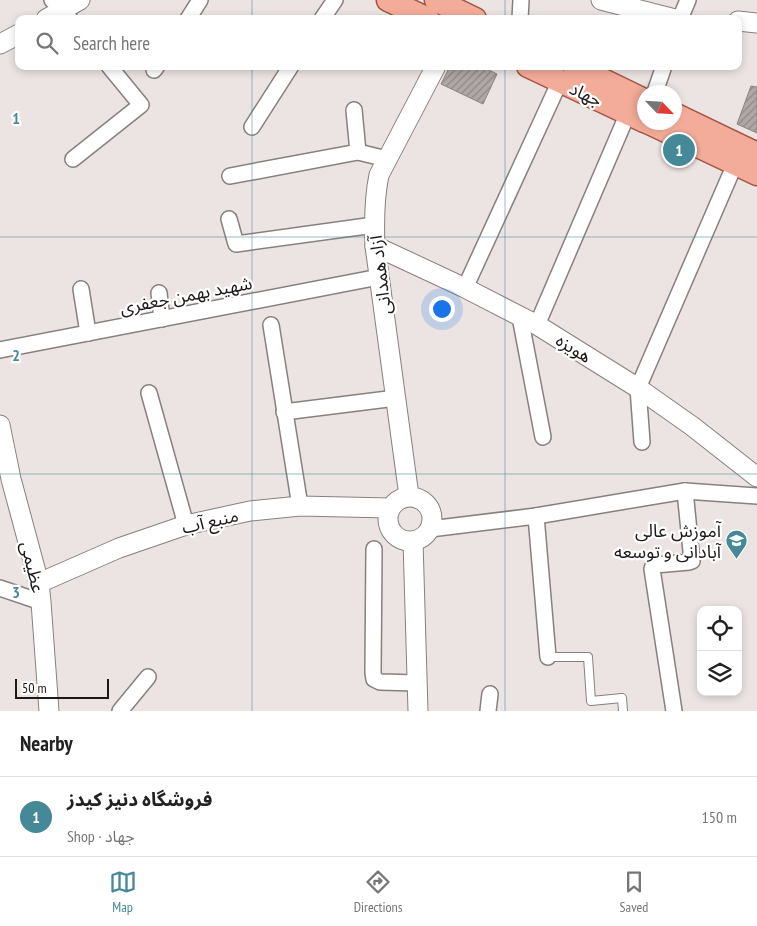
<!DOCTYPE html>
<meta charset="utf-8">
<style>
:root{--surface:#fff;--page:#f2f2f2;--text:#222;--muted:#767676;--line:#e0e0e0;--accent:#458898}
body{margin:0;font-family:"PT Sans Narrow","Noto Sans Arabic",sans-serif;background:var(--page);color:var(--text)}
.controls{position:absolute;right:15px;bottom:15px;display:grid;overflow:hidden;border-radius:10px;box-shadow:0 2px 8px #0003}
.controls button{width:45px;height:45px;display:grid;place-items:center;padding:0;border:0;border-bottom:1px solid var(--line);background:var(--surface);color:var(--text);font:25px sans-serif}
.compass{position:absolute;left:637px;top:85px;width:45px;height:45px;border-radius:50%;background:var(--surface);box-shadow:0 2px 8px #0003;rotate:115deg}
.scale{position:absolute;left:15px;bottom:12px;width:94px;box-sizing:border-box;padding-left:5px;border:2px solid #1c1918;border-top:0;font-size:14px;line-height:18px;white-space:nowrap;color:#1c1918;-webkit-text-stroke:4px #fff;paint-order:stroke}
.you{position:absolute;left:441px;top:308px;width:18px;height:18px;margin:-12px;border:4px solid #fff;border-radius:50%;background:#1a73e8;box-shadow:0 0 0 8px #1a73e833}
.badge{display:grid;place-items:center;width:32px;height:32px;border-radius:50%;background:var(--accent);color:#fff;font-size:16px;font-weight:700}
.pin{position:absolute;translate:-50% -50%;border:2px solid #fff;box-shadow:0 1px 5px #0006}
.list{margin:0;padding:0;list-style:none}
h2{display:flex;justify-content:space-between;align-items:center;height:65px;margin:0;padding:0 20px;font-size:21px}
h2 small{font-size:16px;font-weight:400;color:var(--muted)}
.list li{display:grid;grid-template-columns:32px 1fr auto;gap:15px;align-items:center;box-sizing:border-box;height:80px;padding:0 20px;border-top:1px solid var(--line)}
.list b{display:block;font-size:19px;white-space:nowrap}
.list p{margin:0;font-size:16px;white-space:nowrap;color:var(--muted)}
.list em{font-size:16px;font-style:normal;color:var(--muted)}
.icon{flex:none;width:28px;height:28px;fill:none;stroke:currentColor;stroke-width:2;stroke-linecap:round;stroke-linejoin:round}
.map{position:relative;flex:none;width:757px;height:711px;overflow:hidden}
.search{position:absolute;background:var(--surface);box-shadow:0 2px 8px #0003;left:15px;right:15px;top:15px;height:55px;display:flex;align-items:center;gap:12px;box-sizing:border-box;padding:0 18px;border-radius:10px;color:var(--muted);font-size:19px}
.sheet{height:145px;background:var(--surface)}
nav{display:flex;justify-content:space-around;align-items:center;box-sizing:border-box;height:70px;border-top:1px solid var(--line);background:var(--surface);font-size:14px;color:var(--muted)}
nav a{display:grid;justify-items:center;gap:2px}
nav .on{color:var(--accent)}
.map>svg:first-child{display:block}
</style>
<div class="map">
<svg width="757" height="711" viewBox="0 0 757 711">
<defs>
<pattern id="building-hatch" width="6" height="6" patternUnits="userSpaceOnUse" patternTransform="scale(1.25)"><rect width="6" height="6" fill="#afa8a6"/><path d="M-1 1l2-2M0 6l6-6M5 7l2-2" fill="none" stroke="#8e8886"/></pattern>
</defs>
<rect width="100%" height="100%" fill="#ece4e2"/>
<!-- building -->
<g fill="url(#building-hatch)" stroke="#8b8482">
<polygon points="450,66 481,66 497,74 483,104 441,84"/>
<polygon points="751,86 757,87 757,133 737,124"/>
</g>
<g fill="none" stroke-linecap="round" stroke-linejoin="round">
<defs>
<polyline id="service" points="548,657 588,657 591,701 622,698 623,711"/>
<g id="minor">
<polyline points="52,0 63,10 70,19"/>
<polyline points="188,19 200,0"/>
<polyline points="322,19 335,0"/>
<polyline points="520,19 521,0"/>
<polyline points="680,19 688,0"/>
<polyline points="154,70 157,66"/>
<polyline points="655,92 664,66"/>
<polyline points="354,110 358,152"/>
<polyline points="252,127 291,66"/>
<polyline points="73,159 141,105 109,66"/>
<polyline points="230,176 358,152 387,159"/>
<polyline points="229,219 236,244 374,225"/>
<polyline points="465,288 560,81"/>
<polyline points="81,289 88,333"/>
<polyline points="159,293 162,319"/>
<polyline points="520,317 543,437"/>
<polyline points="271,325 300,506"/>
<polyline points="537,325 628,113"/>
<polyline points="0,350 379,277"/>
<polyline points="149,393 186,525"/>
<polyline points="284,412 396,398"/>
<polyline points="642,442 638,388 735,164"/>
<polyline points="536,516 548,657"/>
<polyline points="430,529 536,516 685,491 757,496"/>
<polyline points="374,549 373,673 374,679 380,682 417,683"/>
<polyline points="0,588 41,602"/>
<polyline points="120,711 148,677"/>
<polyline points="488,711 490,694"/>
<polyline points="674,711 652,569 653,566 655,565 689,562 692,561 685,491"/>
</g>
<g id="tertiary">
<polyline points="601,0 675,19"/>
<polyline points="46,19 80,0"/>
<polyline points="738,21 757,23"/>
<polyline points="0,44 19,34"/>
<polyline points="375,246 465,288 537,325 638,388 692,426 757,477"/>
<polyline points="0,425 11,479 39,583 41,602 49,711"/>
<path d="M409,496l-34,-250c-1,-24 -1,-47 4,-71l57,-109"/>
<circle cx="410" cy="519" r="22"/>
<polyline points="413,541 418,711"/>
<polyline points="39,583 119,548 186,525 250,511 300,506 390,508"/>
</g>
<g id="primary">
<polyline points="388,0 428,19"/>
<polyline points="436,0 475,19"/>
<polyline points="528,66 644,121"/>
<polyline points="574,66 644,100"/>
<polyline points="674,114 757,154"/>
<polyline points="647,122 757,174"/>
</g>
</defs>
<!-- service casing -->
<use href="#service" stroke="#87807e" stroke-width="10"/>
<!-- minor casing -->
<use href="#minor" stroke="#87807e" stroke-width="18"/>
<!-- tertiary casing -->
<use href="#tertiary" stroke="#87807e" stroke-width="21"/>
<!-- primary casing -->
<use href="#primary" stroke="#a45441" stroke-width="25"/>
<!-- service -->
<use href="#service" stroke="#fff" stroke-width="8"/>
<!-- minor -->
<use href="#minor" stroke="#fff" stroke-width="15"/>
<!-- tertiary -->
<use href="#tertiary" stroke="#fff" stroke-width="19"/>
<!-- primary -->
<use href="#primary" stroke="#f4ac9a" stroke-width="22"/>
</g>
<!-- grid -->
<path fill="none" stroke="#458898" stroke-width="1" stroke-opacity="0.55" d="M252,0v19M505,0v19M252,66v645M505,66v645M0,237h757M0,474h757"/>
<!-- icons -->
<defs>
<symbol id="university-pin" viewBox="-11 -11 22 30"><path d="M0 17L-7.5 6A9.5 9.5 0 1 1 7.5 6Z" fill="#458898" stroke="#fff"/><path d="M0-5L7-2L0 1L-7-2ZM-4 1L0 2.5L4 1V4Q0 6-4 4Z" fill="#fff"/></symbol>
</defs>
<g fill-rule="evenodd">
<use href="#university-pin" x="724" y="528" width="25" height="34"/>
</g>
<g text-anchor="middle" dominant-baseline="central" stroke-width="4.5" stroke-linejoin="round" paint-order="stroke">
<!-- street labels -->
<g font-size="18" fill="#1c1918" stroke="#fff">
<text transform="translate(586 94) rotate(25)">جهاد</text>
<text transform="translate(380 275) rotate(-97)">آزاد همدانی</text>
<text transform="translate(186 295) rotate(-11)">شهید بهمن جعفری</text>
<text transform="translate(574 348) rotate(32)">هویزه</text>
<text transform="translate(210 521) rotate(-13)">منبع آب</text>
<text transform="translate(33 567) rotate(77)">عظیمی</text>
</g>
<!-- poi labels -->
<g font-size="18" fill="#1c1918" stroke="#fff" text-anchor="end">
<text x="721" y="530">آموزش عالی<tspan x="721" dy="21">آبادانی و توسعه</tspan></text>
</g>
</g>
<g font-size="16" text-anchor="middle" font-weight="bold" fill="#458898" stroke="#fff" stroke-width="4.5" stroke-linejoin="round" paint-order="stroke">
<text x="16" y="124">1</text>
<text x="16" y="361">2</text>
<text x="16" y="598">3</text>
</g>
</svg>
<div class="controls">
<button><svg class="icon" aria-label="locate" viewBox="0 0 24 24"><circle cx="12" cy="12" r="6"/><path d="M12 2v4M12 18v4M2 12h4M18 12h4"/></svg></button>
<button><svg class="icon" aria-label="layers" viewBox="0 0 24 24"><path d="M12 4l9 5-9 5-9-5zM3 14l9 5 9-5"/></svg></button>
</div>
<svg class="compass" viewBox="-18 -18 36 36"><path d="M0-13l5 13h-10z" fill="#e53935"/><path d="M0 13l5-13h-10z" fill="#767676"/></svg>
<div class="scale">50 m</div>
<div class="you"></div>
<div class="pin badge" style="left:679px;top:150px">1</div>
<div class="search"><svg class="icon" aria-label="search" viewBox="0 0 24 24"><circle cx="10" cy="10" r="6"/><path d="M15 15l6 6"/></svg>Search here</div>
</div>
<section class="sheet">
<h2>Nearby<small></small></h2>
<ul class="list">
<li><span class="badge">1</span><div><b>فروشگاه دنیز کیدز</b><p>Shop · جهاد</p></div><em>150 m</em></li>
</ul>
</section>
<nav>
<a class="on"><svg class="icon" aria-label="map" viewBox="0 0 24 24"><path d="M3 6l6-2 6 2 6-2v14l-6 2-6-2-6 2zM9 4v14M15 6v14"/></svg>Map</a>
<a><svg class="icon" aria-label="directions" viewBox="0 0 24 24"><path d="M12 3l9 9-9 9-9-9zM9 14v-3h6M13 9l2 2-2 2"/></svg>Directions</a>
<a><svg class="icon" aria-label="saved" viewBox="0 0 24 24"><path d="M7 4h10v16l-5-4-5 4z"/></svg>Saved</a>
</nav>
